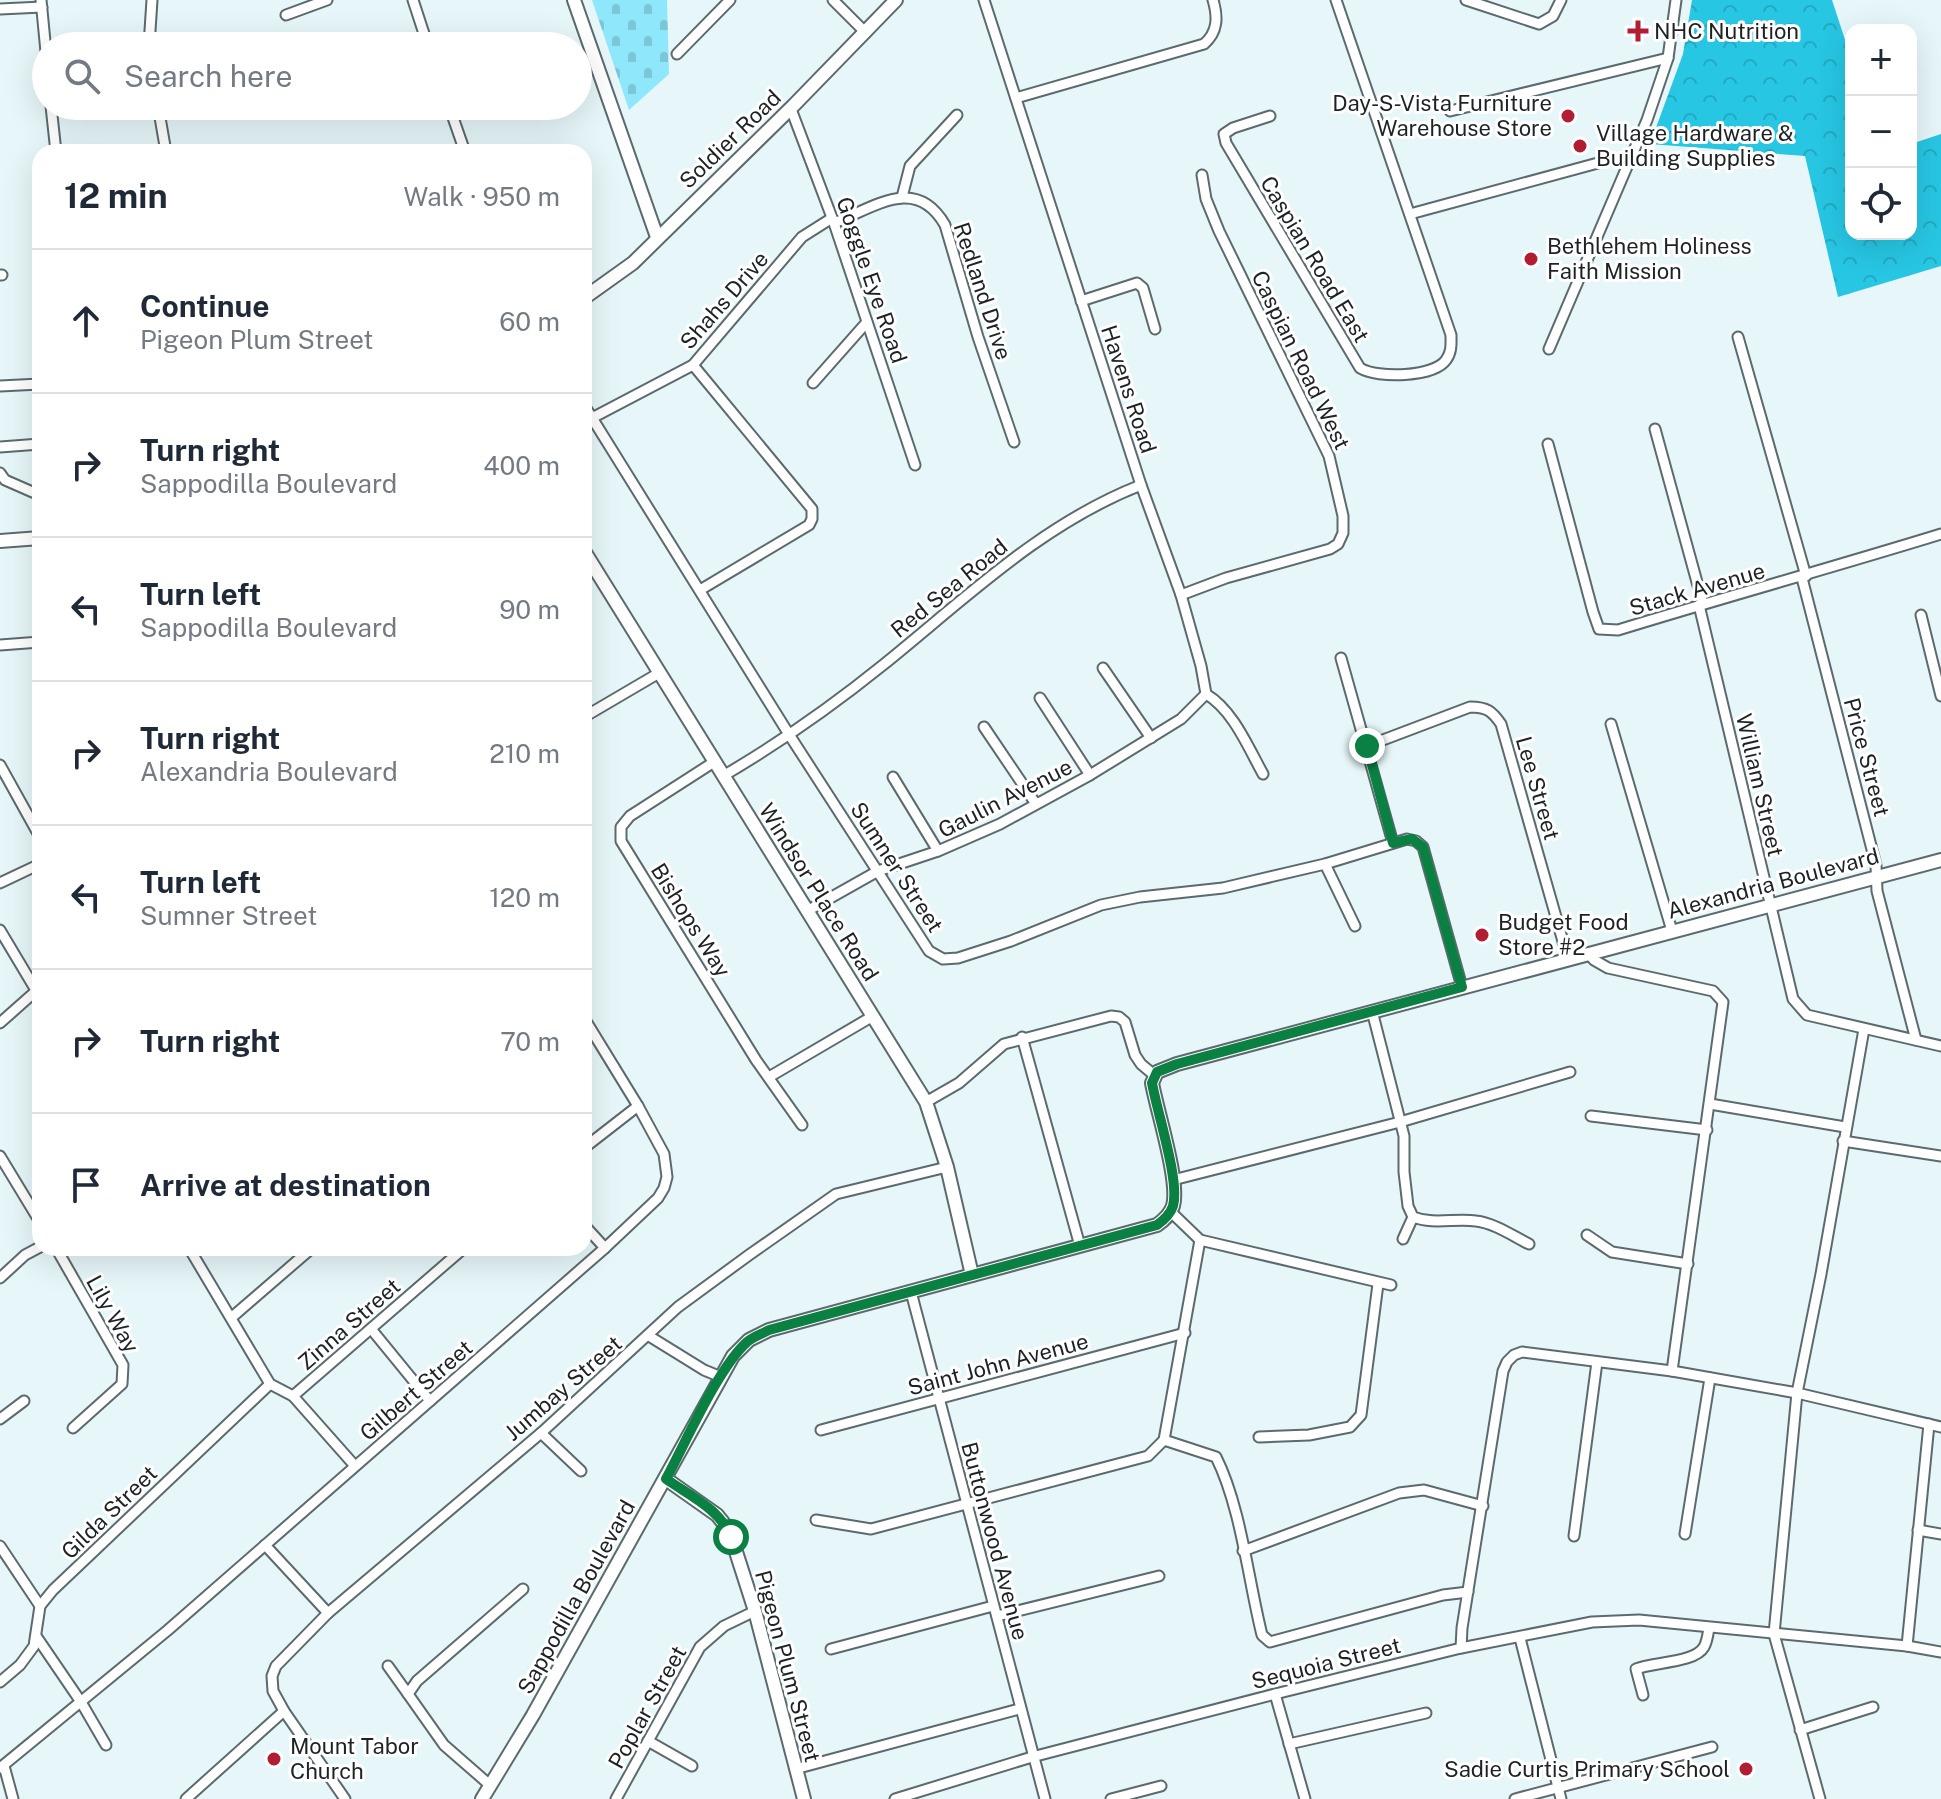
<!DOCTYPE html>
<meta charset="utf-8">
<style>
:root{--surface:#fff;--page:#f2f2f3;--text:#1f2937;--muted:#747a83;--line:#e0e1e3}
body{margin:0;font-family:"Public Sans",sans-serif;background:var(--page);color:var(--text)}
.controls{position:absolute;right:24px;top:24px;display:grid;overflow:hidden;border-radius:16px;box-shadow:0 8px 32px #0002}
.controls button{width:72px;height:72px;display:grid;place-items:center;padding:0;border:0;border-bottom:2px solid var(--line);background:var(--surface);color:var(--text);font:40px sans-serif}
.stop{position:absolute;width:24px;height:24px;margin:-18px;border:6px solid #0b8043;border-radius:50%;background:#fff}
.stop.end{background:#0b8043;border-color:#fff;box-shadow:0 2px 8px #0008}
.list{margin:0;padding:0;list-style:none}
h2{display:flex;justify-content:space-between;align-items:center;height:104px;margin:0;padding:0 32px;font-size:34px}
h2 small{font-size:26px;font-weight:400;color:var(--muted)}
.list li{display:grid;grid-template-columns:52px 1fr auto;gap:24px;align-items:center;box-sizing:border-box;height:144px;padding:0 32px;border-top:2px solid var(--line)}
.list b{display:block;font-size:30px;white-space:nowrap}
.list p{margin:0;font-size:26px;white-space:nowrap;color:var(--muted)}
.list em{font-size:26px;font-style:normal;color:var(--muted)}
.icon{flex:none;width:44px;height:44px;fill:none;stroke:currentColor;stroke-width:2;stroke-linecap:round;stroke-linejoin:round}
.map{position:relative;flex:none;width:1941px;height:1799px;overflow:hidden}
.search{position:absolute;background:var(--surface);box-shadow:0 8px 32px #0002;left:32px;top:32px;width:560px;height:88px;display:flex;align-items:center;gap:20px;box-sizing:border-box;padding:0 28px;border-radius:44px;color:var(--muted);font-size:30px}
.panel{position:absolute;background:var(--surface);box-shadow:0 8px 32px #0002;left:32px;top:144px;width:560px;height:1112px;border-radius:24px}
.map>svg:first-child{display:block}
</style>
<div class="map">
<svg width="1941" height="1799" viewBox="0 0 1941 1799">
<defs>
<pattern id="forest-crowns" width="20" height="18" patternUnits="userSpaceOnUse" patternTransform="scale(2)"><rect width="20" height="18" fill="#27c6e3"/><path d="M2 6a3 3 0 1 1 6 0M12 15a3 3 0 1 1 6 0" fill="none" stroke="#22aac3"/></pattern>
<pattern id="cemetery-stones" width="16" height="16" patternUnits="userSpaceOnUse" patternTransform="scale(2)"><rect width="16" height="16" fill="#8fe7fc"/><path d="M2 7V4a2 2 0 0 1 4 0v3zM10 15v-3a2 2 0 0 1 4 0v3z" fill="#7bc6d8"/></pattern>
</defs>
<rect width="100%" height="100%" fill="#e6f6f9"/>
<!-- forest -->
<polygon fill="url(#forest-crowns)" points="1692,0 1832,0 1851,58 1851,234 1911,234 1911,144 1941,134 1941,266 1838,297 1805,156 1650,144 1683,54"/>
<!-- cemetery -->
<polygon fill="url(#cemetery-stones)" points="592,0 667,0 669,74 629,110"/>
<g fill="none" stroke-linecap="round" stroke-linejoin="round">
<defs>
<g id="street">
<polyline points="41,0 46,52"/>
<polyline points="413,0 428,46"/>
<polyline points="833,0 866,33"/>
<polyline points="984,0 1141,485 1181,595 1201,666 1206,694"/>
<polyline points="1466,0 1539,24 1553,16 1561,0"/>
<polyline points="0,9 42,7"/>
<polyline points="286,15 327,0"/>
<polyline points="149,46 152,0"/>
<polyline points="407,46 425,37"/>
<polyline points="677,54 730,0"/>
<path d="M1016,98l188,-54c14,-12 14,-27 9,-44"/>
<polyline points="51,106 56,152"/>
<polyline points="158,106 166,152"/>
<polyline points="449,106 465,152"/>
<polyline points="791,109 834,223 915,465"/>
<polyline points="1450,111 1668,58"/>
<path d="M1270,116l-37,12 -9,6 2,9 134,225c18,11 74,9 86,-8 6,-8 5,-16 5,-25l-115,-335"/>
<polyline points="902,197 910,166 957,115"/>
<polyline points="1410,214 1609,160 1628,160"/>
<path d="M834,223c41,-16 82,-48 111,2l33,112 36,105"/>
<polyline points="0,275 2,275"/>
<polyline points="1081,301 1137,283 1143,288 1155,329"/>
<polyline points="1738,337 1806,576"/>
<polyline points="1549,349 1647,120 1668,58 1676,0"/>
<polyline points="693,365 812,509 812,519 809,525 700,590"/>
<polyline points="813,383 867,322"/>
<polyline points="0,386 40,384"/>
<polyline points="584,405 790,736 929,951 943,959 958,958 1011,941 1101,905 1140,897 1223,888 1325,864 1407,839 1416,841 1423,847 1462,987"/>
<polyline points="592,418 693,365 802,237 832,218"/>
<polyline points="1655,429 1703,604"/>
<path d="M1548,444l45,168 6,17 19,1c107,-33 216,-63 323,-96"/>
<polyline points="0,447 40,444"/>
<polyline points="0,473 5,480 37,494"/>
<polyline points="1802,578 1876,865 1877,891 1916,1040"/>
<polyline points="1181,595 1226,578 1330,549 1338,544 1343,533 1343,516 1329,456 1219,231 1206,199 1202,175"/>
<polyline points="1699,605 1793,999 1807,1015 1941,1046"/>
<polyline points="1921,615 1941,696"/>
<polyline points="0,645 40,642"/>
<polyline points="1341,658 1393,843"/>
<polyline points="1103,668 1151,738"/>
<path d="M1206,694c27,16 42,53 57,80"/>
<polyline points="1040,698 1090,775"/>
<polyline points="584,717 659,673"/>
<polyline points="1611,724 1672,931"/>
<polyline points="984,727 1036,804"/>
<path d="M1367,746l103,-39c17,0 22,4 31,17l67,235"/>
<polyline points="714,762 630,816 621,827 621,841 756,1060 802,1125"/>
<polyline points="0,765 40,837"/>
<path d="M723,776c58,-34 108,-69 160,-111 82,-66 158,-141 258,-180"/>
<polyline points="893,777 938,851"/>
<polyline points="1325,864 1355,926"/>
<polyline points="0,883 40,864"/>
<polyline points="807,911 878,871 938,851 1000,824 1090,775 1181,719 1206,694"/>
<polyline points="0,930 40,997"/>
<polyline points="1588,953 1594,960 1608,968 1713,991 1723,1002 1672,1371"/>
<path d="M1372,1011l32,125v36l4,34 5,11c21,8 42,1 63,4 18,2 37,15 53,23"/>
<polyline points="0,1023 36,991"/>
<polyline points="1022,1037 1080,1246"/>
<polyline points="769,1077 873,1016"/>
<polyline points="926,1102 959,1083 1004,1044 1111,1016 1119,1017 1125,1022 1135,1055 1141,1064 1154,1075"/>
<polyline points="1710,1104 1845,1127"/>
<polyline points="1591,1116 1707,1130"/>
<polyline points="1843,1141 1941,1156"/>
<polyline points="584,1148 638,1106"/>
<polyline points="0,1156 40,1222"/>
<polyline points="1173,1180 1400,1122 1570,1072"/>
<polyline points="1171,1212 1200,1240 1391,1285"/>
<polyline points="584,1225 605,1248"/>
<polyline points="1587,1235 1612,1252 1688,1264"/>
<polyline points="1403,1239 1413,1217"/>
<polyline points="56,1248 123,1365 122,1384 73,1428"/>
<polyline points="189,1248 270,1384 293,1396 355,1466"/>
<polyline points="0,1278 25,1255 40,1247"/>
<polyline points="911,1292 1045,1799"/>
<polyline points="231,1318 312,1248"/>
<polyline points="372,1330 430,1401"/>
<polyline points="649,1336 704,1370 721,1377"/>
<polyline points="293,1396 464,1248"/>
<polyline points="0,1419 24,1401"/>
<polyline points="821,1430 1185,1333"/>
<polyline points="541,1433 581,1471"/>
<polyline points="1259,1437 1309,1435 1350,1427 1361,1415 1378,1284"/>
<path d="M1164,1440l52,17c25,50 32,122 46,178l8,7 173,-47 25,-3"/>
<polyline points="816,1520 871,1529 1148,1456 1164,1440 1200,1240"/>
<polyline points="1918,1530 1941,1534"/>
<polyline points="1685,1534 1710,1378"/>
<polyline points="1574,1536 1597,1362"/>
<polyline points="265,1545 328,1613"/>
<polyline points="0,1546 40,1606"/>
<polyline points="1243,1551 1399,1493 1424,1490 1483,1506"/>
<polyline points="997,1616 1159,1576"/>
<polyline points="36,1636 81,1702 106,1745"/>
<polyline points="1520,1638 1561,1799"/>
<polyline points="1907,1646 1929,1424"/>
<polyline points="1461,1648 1462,1628 1503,1371 1507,1362 1514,1355 1522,1352 1672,1371 1797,1393 1941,1427"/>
<polyline points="831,1649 993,1606"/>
<polyline points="388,1666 408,1694"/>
<polyline points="0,1682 20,1665 34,1646 40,1606 53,1590 270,1384"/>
<polyline points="1275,1694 1305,1799"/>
<path d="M1643,1695l-7,-26c17,-7 59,-6 68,-22 3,-5 4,-13 5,-19"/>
<polyline points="1800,1730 1873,1707"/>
<polyline points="648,1741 692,1766"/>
<polyline points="1289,1744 1426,1713"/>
<polyline points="4,1766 13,1799"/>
<polyline points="0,1768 168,1630 605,1248 658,1198 664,1188 667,1177 664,1154 638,1106 584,1018"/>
<polyline points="795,1769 1019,1709"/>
<polyline points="491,1786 444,1745 408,1694 417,1681 523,1589"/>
<polyline points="186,1799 284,1711"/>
<polyline points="345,1799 284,1711 273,1691 272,1676 276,1666 328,1613 541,1433 678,1307 749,1255 836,1194 947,1167"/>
<polyline points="616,1799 700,1647 724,1626 755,1611"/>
<polyline points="895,1799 1032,1757 1275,1694 1461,1648 1592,1622 1639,1620 1907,1646 1941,1652"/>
<polyline points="1111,1799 1161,1786"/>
<polyline points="1515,1799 1712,1747"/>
<polyline points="1820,1799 1774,1634 1797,1393 1821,1274 1864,1029"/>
</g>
<g id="secondary">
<polyline points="574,0 657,237"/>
<polyline points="584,298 633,263 793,106 896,0"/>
<polyline points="0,541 40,538"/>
<polyline points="584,551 926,1102 947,1167 972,1275"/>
<polyline points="666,1479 717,1515 729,1530 755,1611 804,1799"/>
<path d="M482,1799l51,-84 200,-359 16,-16 20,-10 388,-105c7,-5 13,-10 16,-19 7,-24 -16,-95 -21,-123l5,-11 20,-8 764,-204"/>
</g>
</defs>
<!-- street casing -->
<use href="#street" stroke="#5c6a6e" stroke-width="13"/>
<!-- secondary casing -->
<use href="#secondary" stroke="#5c6a6e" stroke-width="16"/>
<!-- street -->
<use href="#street" stroke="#fff" stroke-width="9"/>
<!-- secondary -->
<use href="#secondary" stroke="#fff" stroke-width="12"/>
</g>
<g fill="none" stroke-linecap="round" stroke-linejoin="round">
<!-- route -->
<path stroke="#0b8043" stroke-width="10" d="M731,1537c-11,-28 -42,-42 -65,-58 20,-37 52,-111 81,-137 6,-5 15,-8 22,-12l388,-105c7,-5 13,-10 16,-19 7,-25 -16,-94 -21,-123l5,-11 20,-8 285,-77 -39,-140 -11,-8 -19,4 -26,-97"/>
</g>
<!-- markers -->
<g fill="#b11d33" stroke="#fff" stroke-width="3">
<path d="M1634 19h8v8h8v8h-8v8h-8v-8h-8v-8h8z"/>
<circle cx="1568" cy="116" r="8"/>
<circle cx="1580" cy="146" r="8"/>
<circle cx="1531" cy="259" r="8"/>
<circle cx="1482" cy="935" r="8"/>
<circle cx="274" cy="1759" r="8"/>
<circle cx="1746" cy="1769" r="8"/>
</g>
<g text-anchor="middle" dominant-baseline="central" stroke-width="6" stroke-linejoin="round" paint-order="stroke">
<!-- poi labels -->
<g font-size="22" fill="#1d2224" stroke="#fff" text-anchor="start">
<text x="1654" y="31">NHC Nutrition</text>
<text x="1552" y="103" text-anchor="end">Day-S-Vista Furniture<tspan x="1552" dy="25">Warehouse Store</tspan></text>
<text x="1596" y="133">Village Hardware &amp;<tspan x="1596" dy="25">Building Supplies</tspan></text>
<text x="1547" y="246">Bethlehem Holiness<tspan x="1547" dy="25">Faith Mission</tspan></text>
<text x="1498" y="922">Budget Food<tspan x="1498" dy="25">Store #2</tspan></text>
<text x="290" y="1746">Mount Tabor<tspan x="290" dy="25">Church</tspan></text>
<text x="1730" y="1769" text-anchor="end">Sadie Curtis Primary School</text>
</g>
<!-- street labels -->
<g font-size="22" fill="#1d2224" stroke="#fff">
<text transform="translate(730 139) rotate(-44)">Soldier Road</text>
<text transform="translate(1315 259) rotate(59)">Caspian Road East</text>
<text transform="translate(872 280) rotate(71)">Goggle Eye Road</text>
<text transform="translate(983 291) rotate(72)">Redland Drive</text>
<text transform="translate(724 300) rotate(-49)">Shahs Drive</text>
<text transform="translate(1301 360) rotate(64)">Caspian Road West</text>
<text transform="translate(1129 389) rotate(72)">Havens Road</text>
<text transform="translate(949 588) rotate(-39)">Red Sea Road</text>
<text transform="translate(1697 589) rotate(-16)">Stack Avenue</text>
<text transform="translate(1867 757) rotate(75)">Price Street</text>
<text transform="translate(1760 785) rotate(77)">William Street</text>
<text transform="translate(1538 788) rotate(74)">Lee Street</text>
<text transform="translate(1005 798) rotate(-27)">Gaulin Avenue</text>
<text transform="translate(897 867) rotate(57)">Sumner Street</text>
<text transform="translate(1773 883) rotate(-15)">Alexandria Boulevard</text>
<text transform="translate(819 892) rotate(58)">Windsor Place Road</text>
<text transform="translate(691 920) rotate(58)">Bishops Way</text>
<text transform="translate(113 1314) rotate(61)">Lily Way</text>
<text transform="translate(349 1324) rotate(-41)">Zinna Street</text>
<text transform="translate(998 1364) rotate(-15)">Saint John Avenue</text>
<text transform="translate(563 1388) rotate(-41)">Jumbay Street</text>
<text transform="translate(416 1390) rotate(-41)">Gilbert Street</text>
<text transform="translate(109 1512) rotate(-44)">Gilda Street</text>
<text transform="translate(995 1541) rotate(75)">Buttonwood Avenue</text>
<text transform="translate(576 1597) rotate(-61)">Sappodilla Boulevard</text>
<text transform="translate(1326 1663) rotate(-14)">Sequoia Street</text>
<text transform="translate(788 1666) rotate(75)">Pigeon Plum Street</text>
<text transform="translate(647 1707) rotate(-61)">Poplar Street</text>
</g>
</g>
</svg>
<div class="controls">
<button>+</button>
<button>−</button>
<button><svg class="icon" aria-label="locate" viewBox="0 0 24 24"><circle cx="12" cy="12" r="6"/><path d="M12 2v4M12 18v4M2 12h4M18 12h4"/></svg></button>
</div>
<div class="stop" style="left:731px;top:1537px"></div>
<div class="stop end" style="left:1367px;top:746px"></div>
<div class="search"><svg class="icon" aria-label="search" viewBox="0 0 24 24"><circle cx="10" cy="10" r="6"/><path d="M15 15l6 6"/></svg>Search here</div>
<section class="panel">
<h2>12 min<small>Walk · 950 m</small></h2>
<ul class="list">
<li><svg class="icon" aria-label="ahead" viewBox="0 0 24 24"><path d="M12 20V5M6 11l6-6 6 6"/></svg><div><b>Continue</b><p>Pigeon Plum Street</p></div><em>60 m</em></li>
<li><svg class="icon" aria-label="right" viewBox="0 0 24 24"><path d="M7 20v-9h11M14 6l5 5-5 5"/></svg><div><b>Turn right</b><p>Sappodilla Boulevard</p></div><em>400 m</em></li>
<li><svg class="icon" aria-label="left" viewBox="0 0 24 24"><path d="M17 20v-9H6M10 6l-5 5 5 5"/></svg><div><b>Turn left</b><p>Sappodilla Boulevard</p></div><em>90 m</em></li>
<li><svg class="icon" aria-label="right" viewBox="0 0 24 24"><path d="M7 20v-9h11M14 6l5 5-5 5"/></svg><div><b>Turn right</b><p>Alexandria Boulevard</p></div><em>210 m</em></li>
<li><svg class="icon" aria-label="left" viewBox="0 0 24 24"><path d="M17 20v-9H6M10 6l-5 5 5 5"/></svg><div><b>Turn left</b><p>Sumner Street</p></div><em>120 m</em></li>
<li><svg class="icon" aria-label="right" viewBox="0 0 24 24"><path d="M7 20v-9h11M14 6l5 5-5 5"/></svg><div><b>Turn right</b></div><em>70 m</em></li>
<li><svg class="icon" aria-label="arrive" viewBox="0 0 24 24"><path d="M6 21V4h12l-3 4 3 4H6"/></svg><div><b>Arrive at destination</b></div></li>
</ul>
</section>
</div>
